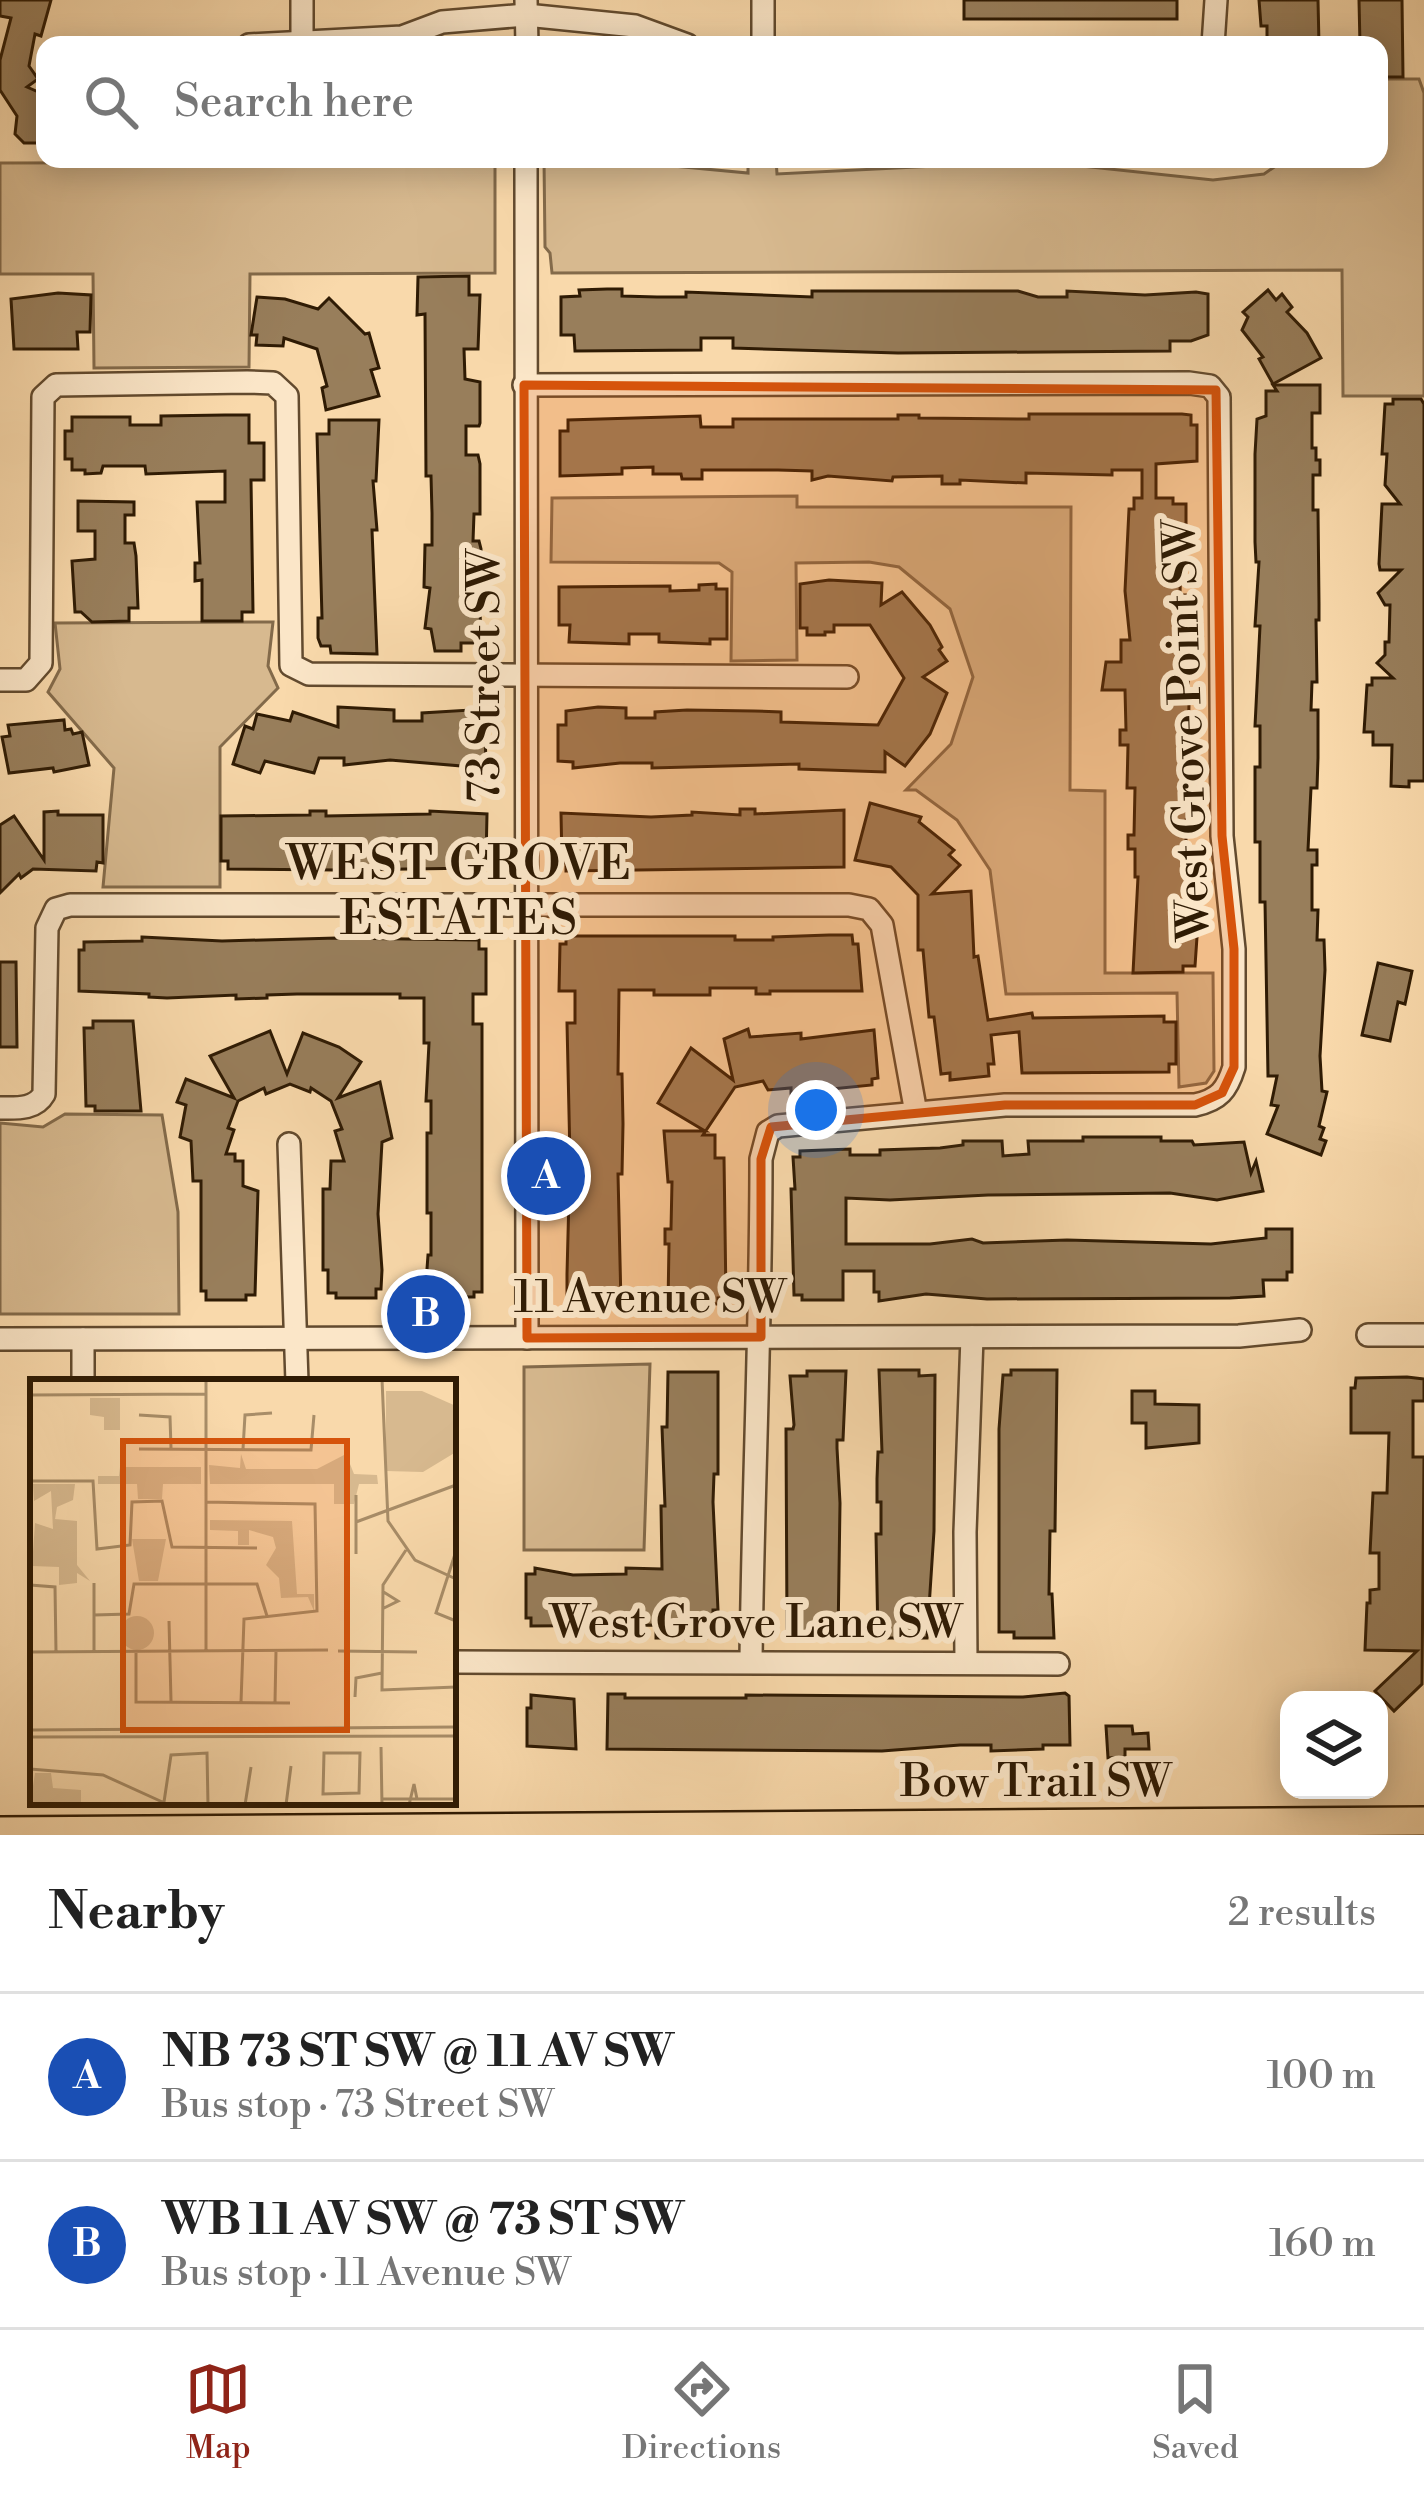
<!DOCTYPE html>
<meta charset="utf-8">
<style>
:root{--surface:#fff;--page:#f6f6f6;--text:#222;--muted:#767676;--line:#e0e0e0;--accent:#8f2418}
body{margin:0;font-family:"Libre Bodoni",serif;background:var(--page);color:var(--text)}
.controls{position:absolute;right:36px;bottom:36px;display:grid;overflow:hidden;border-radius:24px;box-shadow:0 6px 30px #0003}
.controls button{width:108px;height:108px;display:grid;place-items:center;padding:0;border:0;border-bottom:3px solid var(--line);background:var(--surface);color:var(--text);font:60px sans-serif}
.you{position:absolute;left:816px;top:1110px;width:42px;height:42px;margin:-30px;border:9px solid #fff;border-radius:50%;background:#1a73e8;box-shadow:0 0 0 18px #1a73e833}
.badge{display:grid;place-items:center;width:78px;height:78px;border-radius:50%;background:var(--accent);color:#fff;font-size:39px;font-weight:700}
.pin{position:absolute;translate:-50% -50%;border:6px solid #fff;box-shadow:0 3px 12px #0006}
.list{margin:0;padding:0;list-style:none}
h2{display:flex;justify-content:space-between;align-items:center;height:156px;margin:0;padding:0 48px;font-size:51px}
h2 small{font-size:39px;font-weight:400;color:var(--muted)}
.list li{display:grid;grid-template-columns:78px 1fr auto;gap:36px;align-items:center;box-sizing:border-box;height:168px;padding:0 48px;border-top:3px solid var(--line)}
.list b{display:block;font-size:45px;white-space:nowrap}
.list p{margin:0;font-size:39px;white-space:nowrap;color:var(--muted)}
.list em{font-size:39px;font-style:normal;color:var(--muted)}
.icon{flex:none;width:66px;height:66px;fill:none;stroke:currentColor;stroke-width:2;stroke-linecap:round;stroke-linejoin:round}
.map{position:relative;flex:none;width:1424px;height:1835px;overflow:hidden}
.search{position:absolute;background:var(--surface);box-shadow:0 6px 30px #0003;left:36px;right:36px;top:36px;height:132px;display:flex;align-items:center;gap:30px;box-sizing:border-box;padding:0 42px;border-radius:24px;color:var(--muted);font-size:45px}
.sheet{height:492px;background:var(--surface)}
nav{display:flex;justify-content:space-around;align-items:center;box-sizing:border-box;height:168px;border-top:3px solid var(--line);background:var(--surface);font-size:33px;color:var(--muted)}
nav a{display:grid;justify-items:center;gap:6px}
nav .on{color:var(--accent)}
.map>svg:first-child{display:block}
</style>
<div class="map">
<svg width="1424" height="1835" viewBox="0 0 1424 1835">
<rect width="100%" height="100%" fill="#f9d9ab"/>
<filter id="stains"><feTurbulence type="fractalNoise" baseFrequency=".00167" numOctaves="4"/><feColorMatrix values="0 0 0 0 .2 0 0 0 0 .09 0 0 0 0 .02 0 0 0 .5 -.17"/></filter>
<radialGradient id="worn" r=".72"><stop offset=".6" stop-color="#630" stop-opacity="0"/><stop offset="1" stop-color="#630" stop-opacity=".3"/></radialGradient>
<!-- green -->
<g fill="#d7b98f" stroke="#836a4a" stroke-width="3">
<polygon points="1379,79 1419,79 1424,93 1424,396 1343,396 1342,270 552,273 550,253 545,247 544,159 599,159 748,173 748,159 776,159 777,174 956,165 1072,165 1213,180 1264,174 1286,159 1379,159"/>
<polygon points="495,162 495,273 250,274 249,367 94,368 93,274 0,274 0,163"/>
<polygon points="797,496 797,507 1071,507 1070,790 1105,791 1105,973 1213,973 1214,1071 1206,1083 1179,1087 1177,993 1006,994 990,870 957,820 916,790 906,790 951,744 973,677 950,609 899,567 869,562 796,563 797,660 731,661 732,572 719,563 551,562 552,498"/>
<polygon points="273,622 268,666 278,688 220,747 220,887 103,887 114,768 48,692 60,669 55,623"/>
<polygon points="65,1114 162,1115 178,1212 179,1314 0,1314 0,1123 43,1127"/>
<polygon points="650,1364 644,1550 524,1550 524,1367"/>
</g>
<!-- building -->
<g fill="#987e5b" stroke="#2f1b04" stroke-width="3">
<polygon points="0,0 51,0 41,36 35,34 29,66 38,79 27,87 45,95 45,143 24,143 15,134 17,116 0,90 0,60 11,18 0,16"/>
<rect x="964" y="0" width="213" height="19"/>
<polygon points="1259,0 1318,0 1319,45 1267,45 1267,26 1261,26"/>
<polygon points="1359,0 1402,0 1403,77 1379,77 1379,45 1360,45"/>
<polygon points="469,276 469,295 480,295 478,349 464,349 465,379 480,382 480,423 479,426 466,426 466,455 478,455 480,464 480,514 474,514 473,541 479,541 481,549 480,643 461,643 461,651 435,651 431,629 425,628 430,588 424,587 425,545 432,545 432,513 431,476 426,476 425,314 417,315 418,277"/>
<polygon points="607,289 622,289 622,296 657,297 686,297 686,292 812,297 812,291 1018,291 1038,297 1067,297 1067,291 1145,295 1196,292 1208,294 1208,335 1191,341 1170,341 1170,351 898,353 733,348 733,338 701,338 701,350 575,351 574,335 561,335 561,297 580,296 579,290"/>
<polygon points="1268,290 1276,300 1282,294 1292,307 1287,312 1307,333 1321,358 1273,384 1259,359 1263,357 1242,330 1248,317 1243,312"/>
<polygon points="58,293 91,295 90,332 77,332 78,349 14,349 11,299"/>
<polygon points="257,297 285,299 318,309 329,298 365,334 369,333 379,368 371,370 379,396 326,410 322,388 327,386 317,349 284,338 283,346 256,345 257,335 251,335"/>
<polygon points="1273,385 1320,385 1320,413 1312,413 1312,448 1316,448 1316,460 1320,460 1320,475 1313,475 1313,510 1318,510 1319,604 1319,620 1316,620 1317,682 1312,682 1311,710 1318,710 1318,758 1317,788 1311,788 1308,850 1317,850 1317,865 1312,865 1312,910 1318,910 1317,940 1324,940 1325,970 1320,1056 1322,1091 1327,1092 1319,1126 1324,1128 1320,1139 1326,1141 1321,1155 1267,1134 1278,1106 1271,1105 1277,1076 1268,1076 1265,902 1260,902 1260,842 1255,842 1255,767 1260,767 1260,726 1255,726 1260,626 1255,626 1259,562 1256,562 1255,542 1255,454 1257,419 1266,416 1266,391 1277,391"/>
<polygon points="1393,399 1421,399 1424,404 1424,781 1409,781 1409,787 1391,786 1392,745 1373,745 1373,732 1364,732 1367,685 1372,685 1372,678 1393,678 1377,663 1385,655 1385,642 1389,642 1390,605 1385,605 1378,593 1401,570 1380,570 1379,564 1382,504 1400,504 1385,485 1387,454 1382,454 1385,404 1393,404"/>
<polygon points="1029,414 1182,414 1191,415 1191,425 1197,425 1197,461 1156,464 1156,498 1173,498 1173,504 1186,504 1186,529 1190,529 1190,551 1181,551 1180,595 1186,595 1189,703 1187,799 1191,799 1191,820 1186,820 1186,858 1190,858 1197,937 1195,966 1183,966 1183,972 1133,973 1138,877 1135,877 1135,849 1128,849 1128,835 1134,835 1135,788 1127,788 1128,745 1120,745 1120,730 1126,730 1125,690 1102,690 1106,662 1121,662 1121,640 1130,640 1125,591 1129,509 1134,509 1134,498 1142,498 1142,470 1112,470 1112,475 1026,473 1026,483 960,480 960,484 942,484 942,476 893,477 892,481 828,476 812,480 812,471 778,470 702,470 702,479 682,479 681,474 653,474 653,467 622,468 622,474 560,476 560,431 568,431 568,420 700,416 701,427 733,427 733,419 898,419 898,415 919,415 919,418 1029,419"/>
<polygon points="225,415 249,415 249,443 264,443 264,480 251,480 253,612 242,612 242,621 202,621 202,580 195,581 195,563 200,563 197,502 225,502 225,471 146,474 145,466 103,466 101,473 85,474 85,470 72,470 72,459 65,459 65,431 72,431 72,417 130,417 130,425 161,425 161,416"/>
<polygon points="329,420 379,420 376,481 373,481 377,530 372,530 377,654 331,653 330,646 321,646 318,638 318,618 322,618 317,434 329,434"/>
<polygon points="78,501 134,502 134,515 125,515 125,543 134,543 136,556 138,608 129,608 129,621 92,622 81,612 75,612 72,561 95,559 95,531 78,531"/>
<polygon points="829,580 882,583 881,605 902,592 930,625 942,647 939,650 947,661 923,677 947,693 930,734 905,766 885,752 885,772 799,769 799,764 652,768 652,763 620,763 573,768 573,762 558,761 558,725 566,725 566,711 598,707 626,708 626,718 655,718 655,712 687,710 754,711 781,712 781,722 878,725 904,678 870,625 834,625 834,632 825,632 825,635 807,635 807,628 800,628 800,584"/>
<polygon points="716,584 716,589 727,589 727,639 710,639 710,644 659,642 659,634 629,634 629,644 569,642 570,625 559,625 559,587 670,586 670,591 699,590 699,585"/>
<polygon points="338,707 394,710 394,721 422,721 422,713 470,710 470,726 485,726 486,768 390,760 344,765 344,758 319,758 314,773 265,761 260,773 233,764 245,726 253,729 257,714 290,721 293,712 338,727"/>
<polygon points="64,720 65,730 71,729 73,734 82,732 89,765 54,772 53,768 9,773 2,737 10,736 8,725"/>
<polygon points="870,803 921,817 919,822 954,850 949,855 960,865 932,894 971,891 974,957 978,956 988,1020 1032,1013 1033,1018 1164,1016 1164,1022 1176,1022 1176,1064 1169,1064 1169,1072 1022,1073 1019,1032 991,1035 994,1064 988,1064 989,1076 950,1080 950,1073 941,1074 934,1017 929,1017 923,950 918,950 918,895 891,867 855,860"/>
<polygon points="740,809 755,809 755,814 844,810 844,867 566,871 566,863 562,863 561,813 651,817 692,815 692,812 740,815"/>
<polygon points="58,811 58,815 103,815 103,863 97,862 96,871 33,869 21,878 19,874 0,893 0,825 14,816 44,860 44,812"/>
<polygon points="310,811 326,811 326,816 430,814 430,811 487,814 486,860 480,860 480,868 337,870 228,869 228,861 221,861 221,816 310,815"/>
<polygon points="829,935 852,935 853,944 858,944 862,991 770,991 770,994 756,994 756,988 710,988 710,995 654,995 654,990 619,990 618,1074 622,1074 623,1124 622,1174 618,1174 621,1304 576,1304 576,1297 567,1297 567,1274 570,1158 567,1023 575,1023 575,991 559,991 560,944 566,944 566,936 735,936 735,940 773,940 773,937"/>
<polygon points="142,937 222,941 337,938 479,940 479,949 486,949 486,994 473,994 473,1024 482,1024 482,1292 474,1292 474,1297 425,1297 428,1255 431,1255 431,1213 427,1213 427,1133 431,1133 431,1101 426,1101 429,1043 424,1043 424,998 400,998 400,994 297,994 267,995 267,998 236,999 236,995 167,998 149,997 149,994 79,991 79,950 84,950 84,942 142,941"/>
<polygon points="0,962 16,962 17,1047 0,1047"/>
<polygon points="1378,963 1412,971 1405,1004 1398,1002 1390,1041 1362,1035"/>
<polygon points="93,1021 133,1021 141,1111 95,1111 95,1106 86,1106 84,1028 93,1028"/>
<polygon points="748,1029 750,1037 801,1033 801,1039 874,1030 878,1078 872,1079 872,1085 791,1093 791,1088 768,1090 763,1081 735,1087 703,1135 715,1135 715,1158 724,1158 726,1298 718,1298 718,1304 668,1304 669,1244 665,1244 665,1229 671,1229 672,1182 668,1182 664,1131 705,1131 658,1103 691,1048 733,1080 724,1039"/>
<polygon points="270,1031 287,1074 303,1033 339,1047 361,1062 338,1098 380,1082 392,1138 382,1142 378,1214 382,1270 381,1289 376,1289 376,1298 336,1298 336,1293 328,1293 328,1270 323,1270 323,1189 330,1189 331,1161 344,1161 335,1131 342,1129 331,1101 311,1088 310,1092 290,1084 266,1094 264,1088 238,1101 228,1128 234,1130 226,1154 235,1154 235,1161 243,1161 243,1186 258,1191 255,1295 246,1295 246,1300 206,1300 206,1291 201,1291 201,1181 193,1181 191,1141 180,1137 186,1105 177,1102 186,1079 234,1098 210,1056"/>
<polygon points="1083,1137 1161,1137 1161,1141 1192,1141 1194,1145 1244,1142 1251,1173 1256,1161 1263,1191 1217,1200 1170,1193 988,1195 890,1200 846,1198 846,1244 930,1244 972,1239 983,1243 1067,1240 1211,1244 1266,1238 1266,1229 1292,1229 1292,1272 1287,1272 1287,1280 1263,1280 1264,1296 1230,1298 987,1299 926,1294 879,1301 879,1292 874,1292 874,1271 843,1271 843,1300 802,1300 802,1295 794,1295 791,1189 795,1189 793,1157 800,1157 800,1151 850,1149 850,1155 880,1155 880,1150 940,1148 963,1145 963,1141 1002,1141 1003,1156 1029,1154 1028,1141 1083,1141"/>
<polygon points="879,1370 919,1370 919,1376 935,1375 934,1531 927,1638 878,1638 876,1534 881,1534 881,1502 877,1502 877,1479 878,1452 882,1452"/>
<polygon points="1011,1370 1057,1370 1055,1531 1050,1531 1049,1594 1052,1594 1054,1638 1014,1638 1014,1632 999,1632 999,1429 1003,1375 1011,1375"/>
<polygon points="807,1371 846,1371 843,1440 837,1440 837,1448 840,1503 838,1638 788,1639 787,1628 786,1429 793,1429 794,1425 790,1376 807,1376"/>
<polygon points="668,1372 718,1372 718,1474 714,1474 713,1502 718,1610 713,1610 713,1632 706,1632 706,1638 656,1638 656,1625 531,1626 531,1618 526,1618 526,1574 535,1574 535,1568 573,1575 626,1574 626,1568 662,1569 661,1506 665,1506 662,1427 667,1427"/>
<polygon points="1407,1377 1424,1379 1424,1401 1413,1401 1413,1457 1424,1457 1422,1684 1394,1711 1375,1691 1417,1651 1365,1650 1367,1603 1370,1603 1370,1590 1379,1589 1379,1553 1370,1553 1373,1493 1387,1493 1389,1433 1351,1433 1351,1388 1355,1388 1356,1378"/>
<polygon points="1132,1391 1155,1391 1155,1404 1199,1405 1199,1443 1146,1448 1146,1423 1132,1423"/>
<polygon points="1065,1693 1069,1696 1070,1745 1043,1745 1043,1749 991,1751 991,1745 960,1745 882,1751 607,1749 608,1694 625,1694 625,1698 746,1698 746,1695 1023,1697"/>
<polygon points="531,1695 574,1699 576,1749 527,1746 527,1708 531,1708"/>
<polygon points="1106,1726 1132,1726 1133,1734 1148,1733 1149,1749 1125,1749 1125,1757 1108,1758"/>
</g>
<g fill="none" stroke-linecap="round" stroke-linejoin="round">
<defs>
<g id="minor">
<polyline points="526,0 527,45"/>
<polyline points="763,0 763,45"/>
<polyline points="302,44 302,0"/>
<polyline points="249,45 402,37 442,22 526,15 635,26 687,45"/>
<polyline points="1213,45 1216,0"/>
<polyline points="526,159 527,1338"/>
<path d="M524,385l665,-2 21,3 9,11 3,439 12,113v118c-7,23 -15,33 -39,38h-190l-227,21 -10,6 -7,27c0,167 -8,334 -10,501"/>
<polyline points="0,680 26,680 41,663 43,397 56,385 247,382 273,383 287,396 291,665 309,674 847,677"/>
<path d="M0,1108c16,0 35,2 44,-14l3,-166 9,-19 14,-4h779l20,4 13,16 34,188"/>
<polyline points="289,1144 297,1382"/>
<polyline points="1368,1335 1424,1335"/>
<polyline points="0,1339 1239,1336 1300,1330"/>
<polyline points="83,1382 83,1339"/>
<polyline points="453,1662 1058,1664"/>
<polyline points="966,1662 965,1532 972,1337"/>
</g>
<polyline id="major" points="0,1831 1424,1821"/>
</defs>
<!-- minor casing -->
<use href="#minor" stroke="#624a2e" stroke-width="26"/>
<!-- major casing -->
<use href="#major" stroke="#2f1b04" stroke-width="32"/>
<!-- minor -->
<use href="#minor" stroke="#fbe6c8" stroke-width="21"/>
<!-- major -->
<use href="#major" stroke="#f9d9ab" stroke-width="27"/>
</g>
<!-- marked area -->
<path fill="#d6530b" fill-opacity="0.2" stroke="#d6530b" stroke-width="9" stroke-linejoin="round" d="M524,385l692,5 6,446 12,113v118l-12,26 -27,12h-190l-234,22 -10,32v178l-234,1z"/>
<g text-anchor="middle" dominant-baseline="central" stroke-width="12" stroke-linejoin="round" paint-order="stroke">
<!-- street labels -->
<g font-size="45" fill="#2f1b04" stroke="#fbe6c8">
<text transform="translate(485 676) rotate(-90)">73 Street SW</text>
<text transform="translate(1188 730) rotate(-92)">West Grove Point SW</text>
<text x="650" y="1298">11 Avenue SW</text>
<text x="756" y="1623">West Grove Lane SW</text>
<text x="1036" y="1782">Bow Trail SW</text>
</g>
<!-- neighbourhood labels -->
<g font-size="48" letter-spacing="3" fill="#2f1b04" stroke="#fbe6c8">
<text x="460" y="865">WEST GROVE<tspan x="460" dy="55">ESTATES</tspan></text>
</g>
</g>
<!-- overview -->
<g transform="translate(30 1379)">
<rect width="426" height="426" fill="#f9d9ab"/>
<path d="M356,12h36l34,15v46l-33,20 -37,-1zM60,19h30v32h-16v-13l-14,-2zM211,75l5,15h71l29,-15 8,20 23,1 1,9h-19l-5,20h-20v-20h-124l-1,-19 31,3zM90,88h81v17h-38l-1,15h-24l-1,-15h-39v-8h21zM3,105h42l-2,16 -16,7 -2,12 22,2v44l13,16 -13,-8v10l-18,2v-18l-27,-1 3,-43 18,6 -2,-38 -17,10zM180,141l82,1 5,73h17v17l-6,-14 -27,1 -2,-20 -13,-13 10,-17 -3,-11 -24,-7v15h-11v-14l-28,-1zM102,160h34l-8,42h-19zM90 254a17 17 0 1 1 34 0a17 17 0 1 1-34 0ZM5,394h16l2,15 28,2v15h-51z" fill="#d7b98f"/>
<path fill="none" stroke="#a88d68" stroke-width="3" d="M176,0v273M352,0l6,142 27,39 41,19M0,16l176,-1M109,36l31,2 1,31M109,70l172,1 3,-35M213,70l2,-34 27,-2M0,102h63l4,68 33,-4 2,-43 30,-1 10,46 85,1M326,116v59M176,123l109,2 2,107 -73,8 -3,83M326,143l100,-37M376,171l-23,35 -1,105 74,-3M426,172l-20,62 20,8M0,195v78M64,204v69M0,206l25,2 1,65M352,230l16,-8 -16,-10M64,236l35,-1 5,-30h123l10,32M139,242l2,80M308,272l79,1M0,273l298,-2M106,273v50l154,1M325,318l1,-19 26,-5M245,323l1,-51M0,351l426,-3M0,358l426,-1M351,368l1,58M294,374h36l-1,40 -36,1zM0,390l73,6 66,30M352,420h74M134,423l7,-47 36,-2 1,52M215,426l6,-38M256,426l5,-39M379,426l5,-21 3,15"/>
<path fill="#d6530b" fill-opacity="0.15" stroke="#d6530b" stroke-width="6" d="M93,62h224v289h-224z"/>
<rect width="426" height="426" fill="none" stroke="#2f1b04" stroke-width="6"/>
</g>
<rect width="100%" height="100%" filter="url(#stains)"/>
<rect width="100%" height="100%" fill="url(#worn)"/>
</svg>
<div class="controls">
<button><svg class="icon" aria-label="layers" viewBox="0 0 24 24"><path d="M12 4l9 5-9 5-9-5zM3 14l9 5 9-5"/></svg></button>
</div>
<div class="you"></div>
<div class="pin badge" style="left:546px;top:1176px;background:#1a4fb4">A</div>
<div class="pin badge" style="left:426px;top:1314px;background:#1a4fb4">B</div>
<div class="search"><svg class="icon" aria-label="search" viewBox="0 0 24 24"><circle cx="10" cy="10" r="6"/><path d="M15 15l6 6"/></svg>Search here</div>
</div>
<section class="sheet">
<h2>Nearby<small>2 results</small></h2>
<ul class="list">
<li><span class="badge" style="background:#1a4fb4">A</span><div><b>NB 73 ST SW @ 11 AV SW</b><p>Bus stop · 73 Street SW</p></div><em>100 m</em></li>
<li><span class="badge" style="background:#1a4fb4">B</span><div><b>WB 11 AV SW @ 73 ST SW</b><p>Bus stop · 11 Avenue SW</p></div><em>160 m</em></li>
</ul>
</section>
<nav>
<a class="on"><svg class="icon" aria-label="map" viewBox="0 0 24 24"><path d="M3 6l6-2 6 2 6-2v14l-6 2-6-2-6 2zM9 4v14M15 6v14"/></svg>Map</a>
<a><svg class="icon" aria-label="directions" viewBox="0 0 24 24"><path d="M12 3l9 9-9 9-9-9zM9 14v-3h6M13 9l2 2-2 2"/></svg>Directions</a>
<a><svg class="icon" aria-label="saved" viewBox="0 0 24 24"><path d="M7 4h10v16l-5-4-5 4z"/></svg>Saved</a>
</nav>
